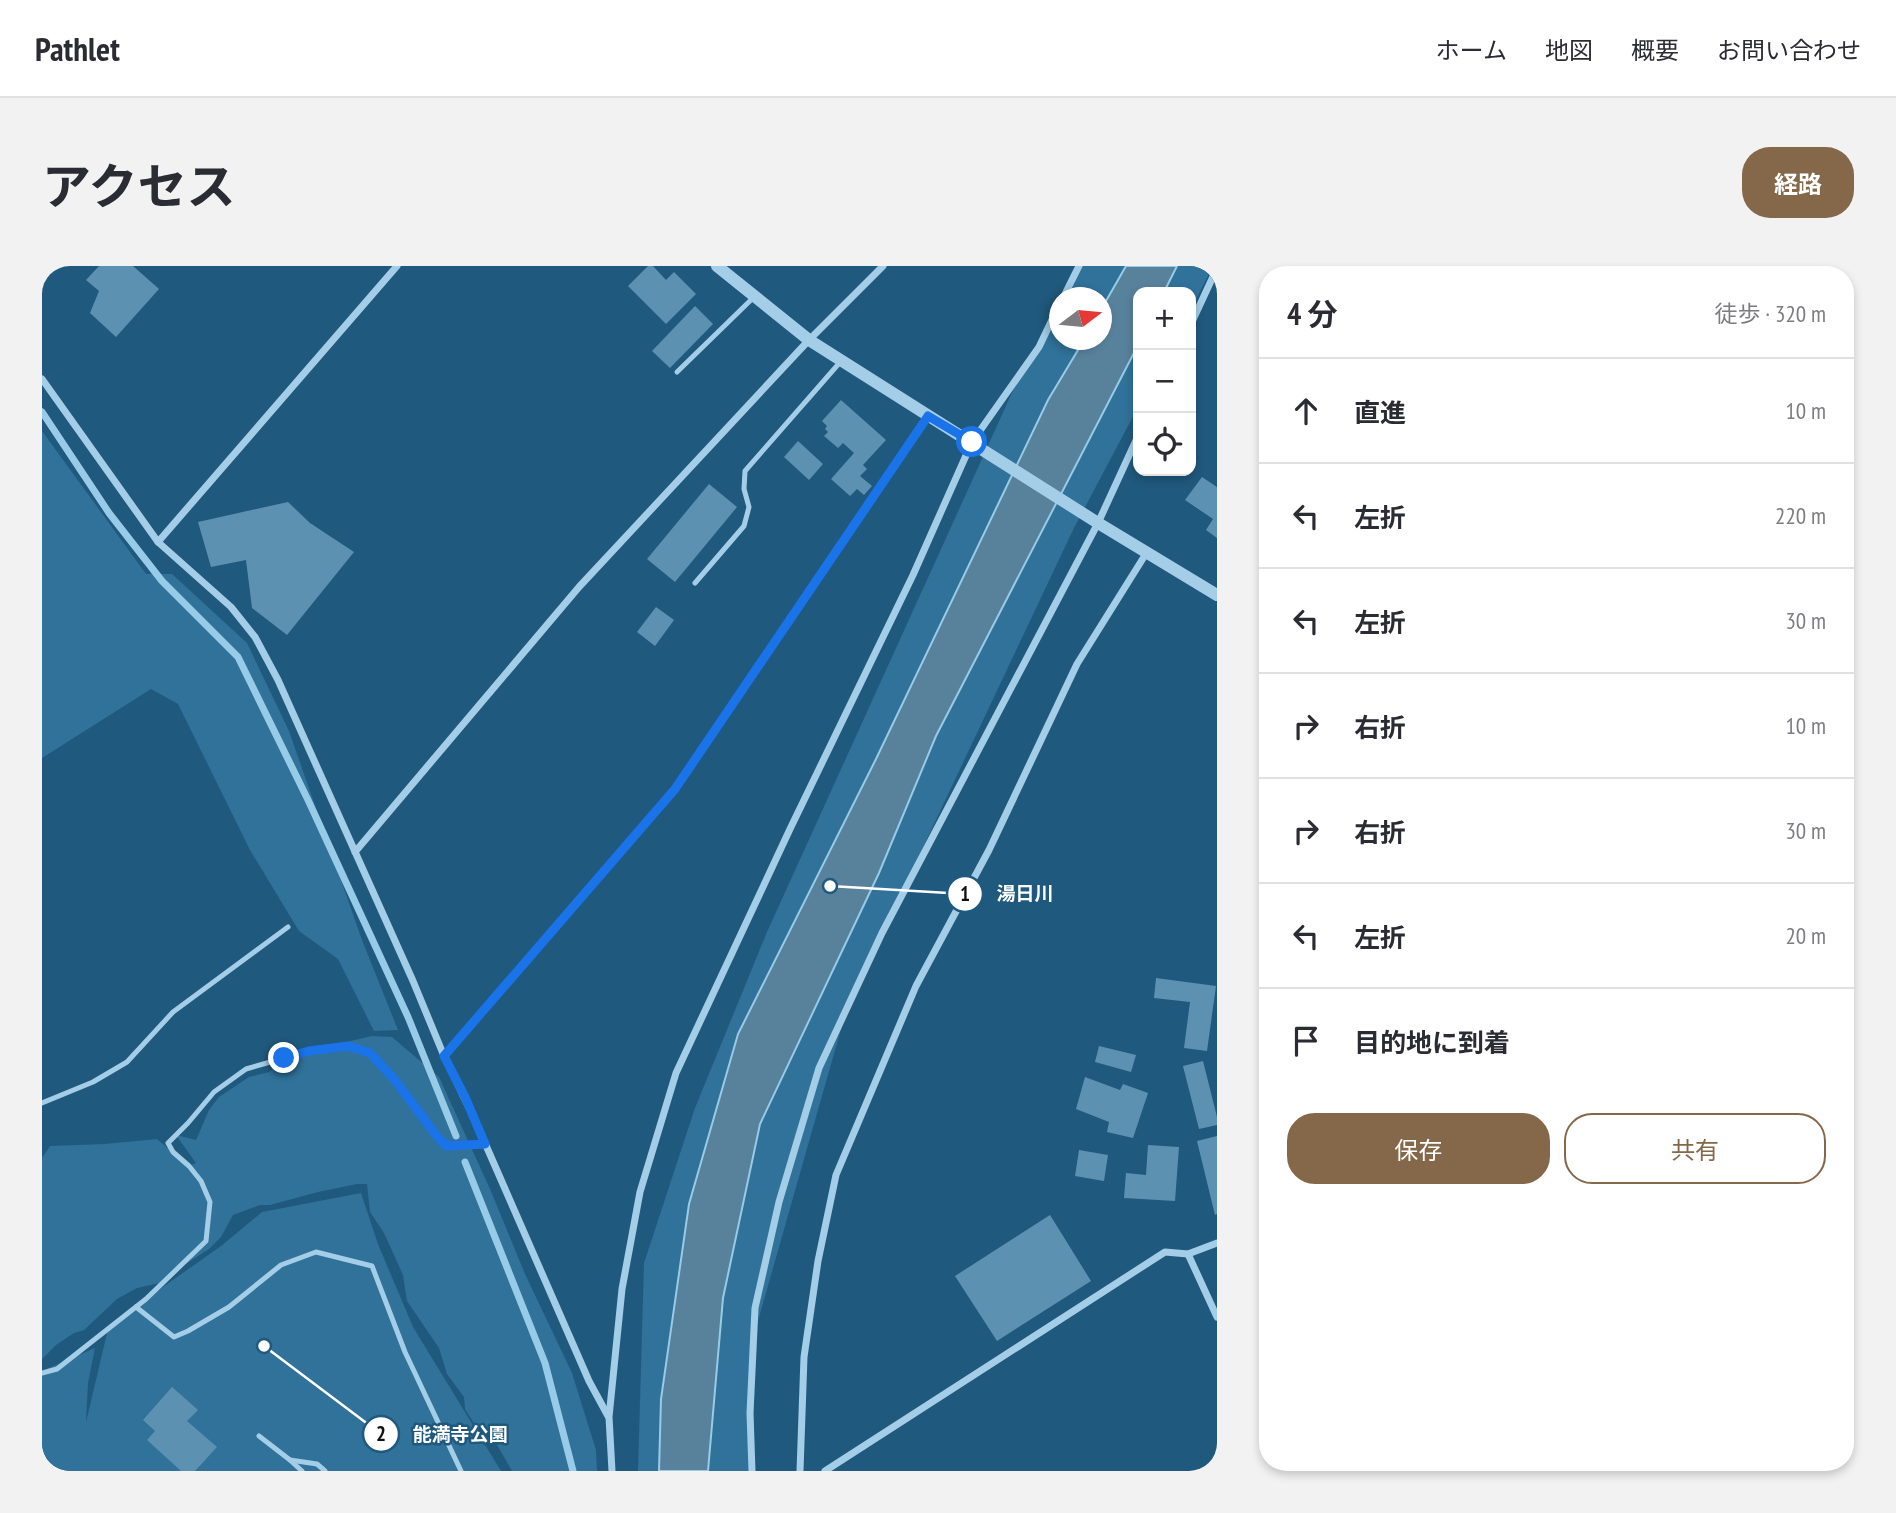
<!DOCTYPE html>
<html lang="ja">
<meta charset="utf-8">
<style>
:root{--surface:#fff;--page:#f2f2f3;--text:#2b2b33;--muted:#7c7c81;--line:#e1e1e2;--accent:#856849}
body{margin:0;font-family:"PT Sans Narrow","Noto Sans JP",sans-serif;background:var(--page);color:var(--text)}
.controls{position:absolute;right:21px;top:21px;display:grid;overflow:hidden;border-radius:14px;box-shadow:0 4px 10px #0003}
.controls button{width:63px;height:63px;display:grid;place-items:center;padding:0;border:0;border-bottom:2px solid var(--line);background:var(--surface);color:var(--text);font:35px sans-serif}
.compass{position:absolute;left:1007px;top:21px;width:63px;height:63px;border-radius:50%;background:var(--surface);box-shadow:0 4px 10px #0003;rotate:74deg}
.stop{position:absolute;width:21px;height:21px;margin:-16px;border:5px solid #1a73e8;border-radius:50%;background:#fff}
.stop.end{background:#1a73e8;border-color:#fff;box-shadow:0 2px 7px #0008}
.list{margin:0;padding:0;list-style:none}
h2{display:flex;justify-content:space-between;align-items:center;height:91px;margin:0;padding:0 28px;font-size:30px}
h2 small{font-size:23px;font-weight:400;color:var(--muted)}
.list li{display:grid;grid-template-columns:46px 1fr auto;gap:21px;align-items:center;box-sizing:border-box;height:105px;padding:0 28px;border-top:2px solid var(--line)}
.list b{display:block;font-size:26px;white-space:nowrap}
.list em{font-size:23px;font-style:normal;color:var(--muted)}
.actions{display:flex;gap:14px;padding:21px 28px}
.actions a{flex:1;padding:16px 0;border:2px solid var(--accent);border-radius:28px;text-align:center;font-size:24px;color:var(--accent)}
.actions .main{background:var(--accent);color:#fff}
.icon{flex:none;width:38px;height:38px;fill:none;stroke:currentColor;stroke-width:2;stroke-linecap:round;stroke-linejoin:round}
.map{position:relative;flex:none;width:1175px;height:1205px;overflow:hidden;border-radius:28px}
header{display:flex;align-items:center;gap:42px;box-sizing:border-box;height:98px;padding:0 35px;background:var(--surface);border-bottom:2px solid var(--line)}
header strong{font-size:33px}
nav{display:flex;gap:38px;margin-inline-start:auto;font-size:24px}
.intro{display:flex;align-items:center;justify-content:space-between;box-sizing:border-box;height:168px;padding:0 42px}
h1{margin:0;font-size:49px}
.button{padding:18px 32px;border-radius:28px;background:var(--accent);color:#fff;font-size:24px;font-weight:700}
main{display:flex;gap:42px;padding:0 42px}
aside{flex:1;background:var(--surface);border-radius:28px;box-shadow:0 4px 10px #0003}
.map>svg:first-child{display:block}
</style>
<header>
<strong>Pathlet</strong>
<nav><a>ホーム</a><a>地図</a><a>概要</a><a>お問い合わせ</a></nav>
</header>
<div class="intro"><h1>アクセス</h1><a class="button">経路</a></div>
<main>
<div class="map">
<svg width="1175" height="1205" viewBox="0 0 1175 1205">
<rect width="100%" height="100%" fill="#20597e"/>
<!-- green -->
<g fill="#30729a">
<polygon points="1039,0 1171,0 1149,43 1149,26 1096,26 1096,141 1031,264 805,742 712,1069 711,1205 596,1205 602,997 653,842 725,666 979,107 1017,38 1017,74 1059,74 1059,32 1021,31"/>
<polygon points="0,165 104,308 130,308 205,377 247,465 320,674 356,764 332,765 296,693 257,665 208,584 136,438 109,423 0,492"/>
<polygon points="330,770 350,771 397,811 448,923 483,1008 530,1107 554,1184 555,1205 470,1205 450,1170 435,1162 423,1143 422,1131 405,1108 397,1082 365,1035 361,1009 342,967 328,946 325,918 315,918 276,926 228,939 218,939 191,949 179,971 167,983 139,1001 122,1016 95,1022 75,1033 42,1064 32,1067 14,1079 0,1093 0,892 8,880 63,878 115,873 147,900 154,897 134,869 154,874 167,844 177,831 207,811 227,806 242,792 290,782 304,776"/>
<polygon points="319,927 336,978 371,1061 459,1205 0,1205 0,1105 53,1082 46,1117 44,1156 67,1059 179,980 220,946"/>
</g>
<!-- water -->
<polygon fill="#58819b" stroke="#97cbe8" stroke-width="2" points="1084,0 1135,0 1122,26 1096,26 1096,79 894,470 837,607 718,858 681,1032 666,1205 617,1205 619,1133 647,938 696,768 834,493 1006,134 1042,74 1059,74 1060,42"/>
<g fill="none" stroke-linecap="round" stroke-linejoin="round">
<!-- stream -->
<g stroke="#97cbe8" stroke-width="7">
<polyline points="0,146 67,247 120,315 196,391 267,536 366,751 414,870"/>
<polyline points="423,896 503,1097 531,1205"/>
</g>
</g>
<!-- building -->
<g fill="#5d91b1">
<polygon points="57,0 91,0 117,23 74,71 48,47 57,25 44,14"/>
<polygon points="606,0 611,0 624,14 632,6 654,28 624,58 586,20"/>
<polygon points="653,40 671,58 628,102 610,85"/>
<polygon points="799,134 844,174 821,199 825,203 818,210 830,220 822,229 815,223 808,230 789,213 812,187 801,177 796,182 782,170 786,166 783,163 785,160 780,155"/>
<polygon points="756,175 781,198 767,214 742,191"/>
<polygon points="1160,211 1175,221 1175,272 1164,264 1171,253 1143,234"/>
<polygon points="667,218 695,241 633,316 605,293"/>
<polygon points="246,236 268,257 312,286 245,369 210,342 204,294 169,301 156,256"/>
<polygon points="614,341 632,354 613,380 595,366"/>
<polygon points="1114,712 1174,720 1165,785 1142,782 1148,736 1112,732"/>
<polygon points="1057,780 1094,789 1089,806 1053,796"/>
<polygon points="1161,795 1175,851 1175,859 1157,863 1141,800"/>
<polygon points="1043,811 1078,824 1081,818 1106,827 1091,872 1065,866 1067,856 1034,843"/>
<polygon points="1175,870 1175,948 1173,949 1155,875"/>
<polygon points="1106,879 1137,881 1133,935 1082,932 1084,907 1104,909"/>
<polygon points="1037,884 1066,889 1062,915 1033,910"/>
<polygon points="1008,949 1049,1015 955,1075 913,1010"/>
<polygon points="130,1121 156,1144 145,1155 175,1181 153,1205 139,1205 105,1174 113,1165 101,1154"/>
</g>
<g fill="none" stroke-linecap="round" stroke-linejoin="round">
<!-- path -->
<polyline stroke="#a4cde7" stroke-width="4.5" stroke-dasharray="3.5 5" stroke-linecap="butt" points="1163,1205 1175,1198"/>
<!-- service -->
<g stroke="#a4cde7" stroke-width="5">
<polyline points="635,106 713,30"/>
<polyline points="653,317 702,260 707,241 702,223 703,205 800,94"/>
<polyline points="0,837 51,816 85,796 131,746 246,661"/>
<polyline points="94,1041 132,1071 146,1065 187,1041 239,999 274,986 330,1000 363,1086 419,1205"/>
<polyline points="0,1107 15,1103 104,1033 164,975 168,936 159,915 147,900 131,886 126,877 146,857 172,826 204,803 267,785 306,780 328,787 352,813 394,869 404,880 443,878"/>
<polyline points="217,1170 248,1194 275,1198 283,1205"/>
<polyline points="248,1194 260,1205"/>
</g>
<!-- minor -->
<g stroke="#a4cde7" stroke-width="7">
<polyline points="1021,32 1037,0"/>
<polyline points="1149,58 1175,2"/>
<polyline points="0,113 116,276 189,341 213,371 236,414 371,715 402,790 432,852 547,1115 566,1150"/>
<polyline points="116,276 355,0"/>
<polyline points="313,586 537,321 767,74 841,0"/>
<polyline points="402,790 633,523 886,150"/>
<polyline points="1175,977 1146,988 1175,1051"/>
<polyline points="570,1205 567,1151 580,1023 598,926 634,807 748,563 871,309 930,176 997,81 1017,39"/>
<polyline points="710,1205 708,1147 713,1042 737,936 777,802 840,667 1056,257 1096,170"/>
<polyline points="758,1205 762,1091 776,995 794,909 874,720 947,584 1035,398 1105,286"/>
<polyline points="783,1205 1123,986 1146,988"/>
</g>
<!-- tertiary -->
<polyline stroke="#a4cde7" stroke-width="12" points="675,0 767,74 1056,257 1175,329"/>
</g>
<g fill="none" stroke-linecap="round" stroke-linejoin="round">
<!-- route -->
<polyline stroke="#1a73e8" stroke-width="9" points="242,792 267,785 306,780 328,787 352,813 394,869 404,880 443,878 423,831 402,790 633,523 886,150 930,176"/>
</g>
<!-- callouts -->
<path fill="none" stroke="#fff" stroke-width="2.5" d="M788 620L923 628M222 1080L339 1168"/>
<g fill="#fff" stroke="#20597e" stroke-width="2.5">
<circle cx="788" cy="620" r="7"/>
<circle cx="222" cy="1080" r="7"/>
<circle cx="923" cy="628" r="18"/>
<circle cx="339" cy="1168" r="18"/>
</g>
<g font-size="21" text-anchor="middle" font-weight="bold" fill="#111">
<text x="923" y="635">1</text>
<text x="339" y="1175">2</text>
</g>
<g font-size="19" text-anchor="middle" font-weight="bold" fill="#fff" stroke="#20597e" stroke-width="5" stroke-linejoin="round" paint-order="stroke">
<text x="983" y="634">湯日川</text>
<text x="418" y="1175">能満寺公園</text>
</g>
</svg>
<div class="controls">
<button>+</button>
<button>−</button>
<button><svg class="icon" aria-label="locate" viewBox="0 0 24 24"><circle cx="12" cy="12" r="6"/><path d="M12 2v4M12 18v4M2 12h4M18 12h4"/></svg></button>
</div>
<svg class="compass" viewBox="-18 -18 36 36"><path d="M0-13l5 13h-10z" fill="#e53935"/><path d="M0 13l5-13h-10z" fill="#7c7c81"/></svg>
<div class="stop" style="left:930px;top:176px"></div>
<div class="stop end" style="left:242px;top:792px"></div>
</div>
<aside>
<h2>4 分<small>徒歩 · 320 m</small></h2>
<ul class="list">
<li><svg class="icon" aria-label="ahead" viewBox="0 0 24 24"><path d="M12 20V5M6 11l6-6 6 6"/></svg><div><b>直進</b></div><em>10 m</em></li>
<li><svg class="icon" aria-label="left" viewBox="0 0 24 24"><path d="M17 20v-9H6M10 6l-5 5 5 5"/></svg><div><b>左折</b></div><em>220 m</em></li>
<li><svg class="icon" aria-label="left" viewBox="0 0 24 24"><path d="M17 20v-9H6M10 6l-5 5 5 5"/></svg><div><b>左折</b></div><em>30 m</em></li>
<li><svg class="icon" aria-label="right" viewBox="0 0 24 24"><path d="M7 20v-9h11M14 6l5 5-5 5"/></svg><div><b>右折</b></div><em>10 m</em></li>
<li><svg class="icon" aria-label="right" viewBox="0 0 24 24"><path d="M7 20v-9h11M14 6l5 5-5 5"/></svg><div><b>右折</b></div><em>30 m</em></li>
<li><svg class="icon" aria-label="left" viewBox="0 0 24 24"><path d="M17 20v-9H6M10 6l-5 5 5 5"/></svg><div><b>左折</b></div><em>20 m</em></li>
<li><svg class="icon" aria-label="arrive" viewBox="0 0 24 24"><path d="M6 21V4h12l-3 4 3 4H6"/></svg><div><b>目的地に到着</b></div></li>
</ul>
<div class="actions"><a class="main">保存</a><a>共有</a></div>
</aside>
</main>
